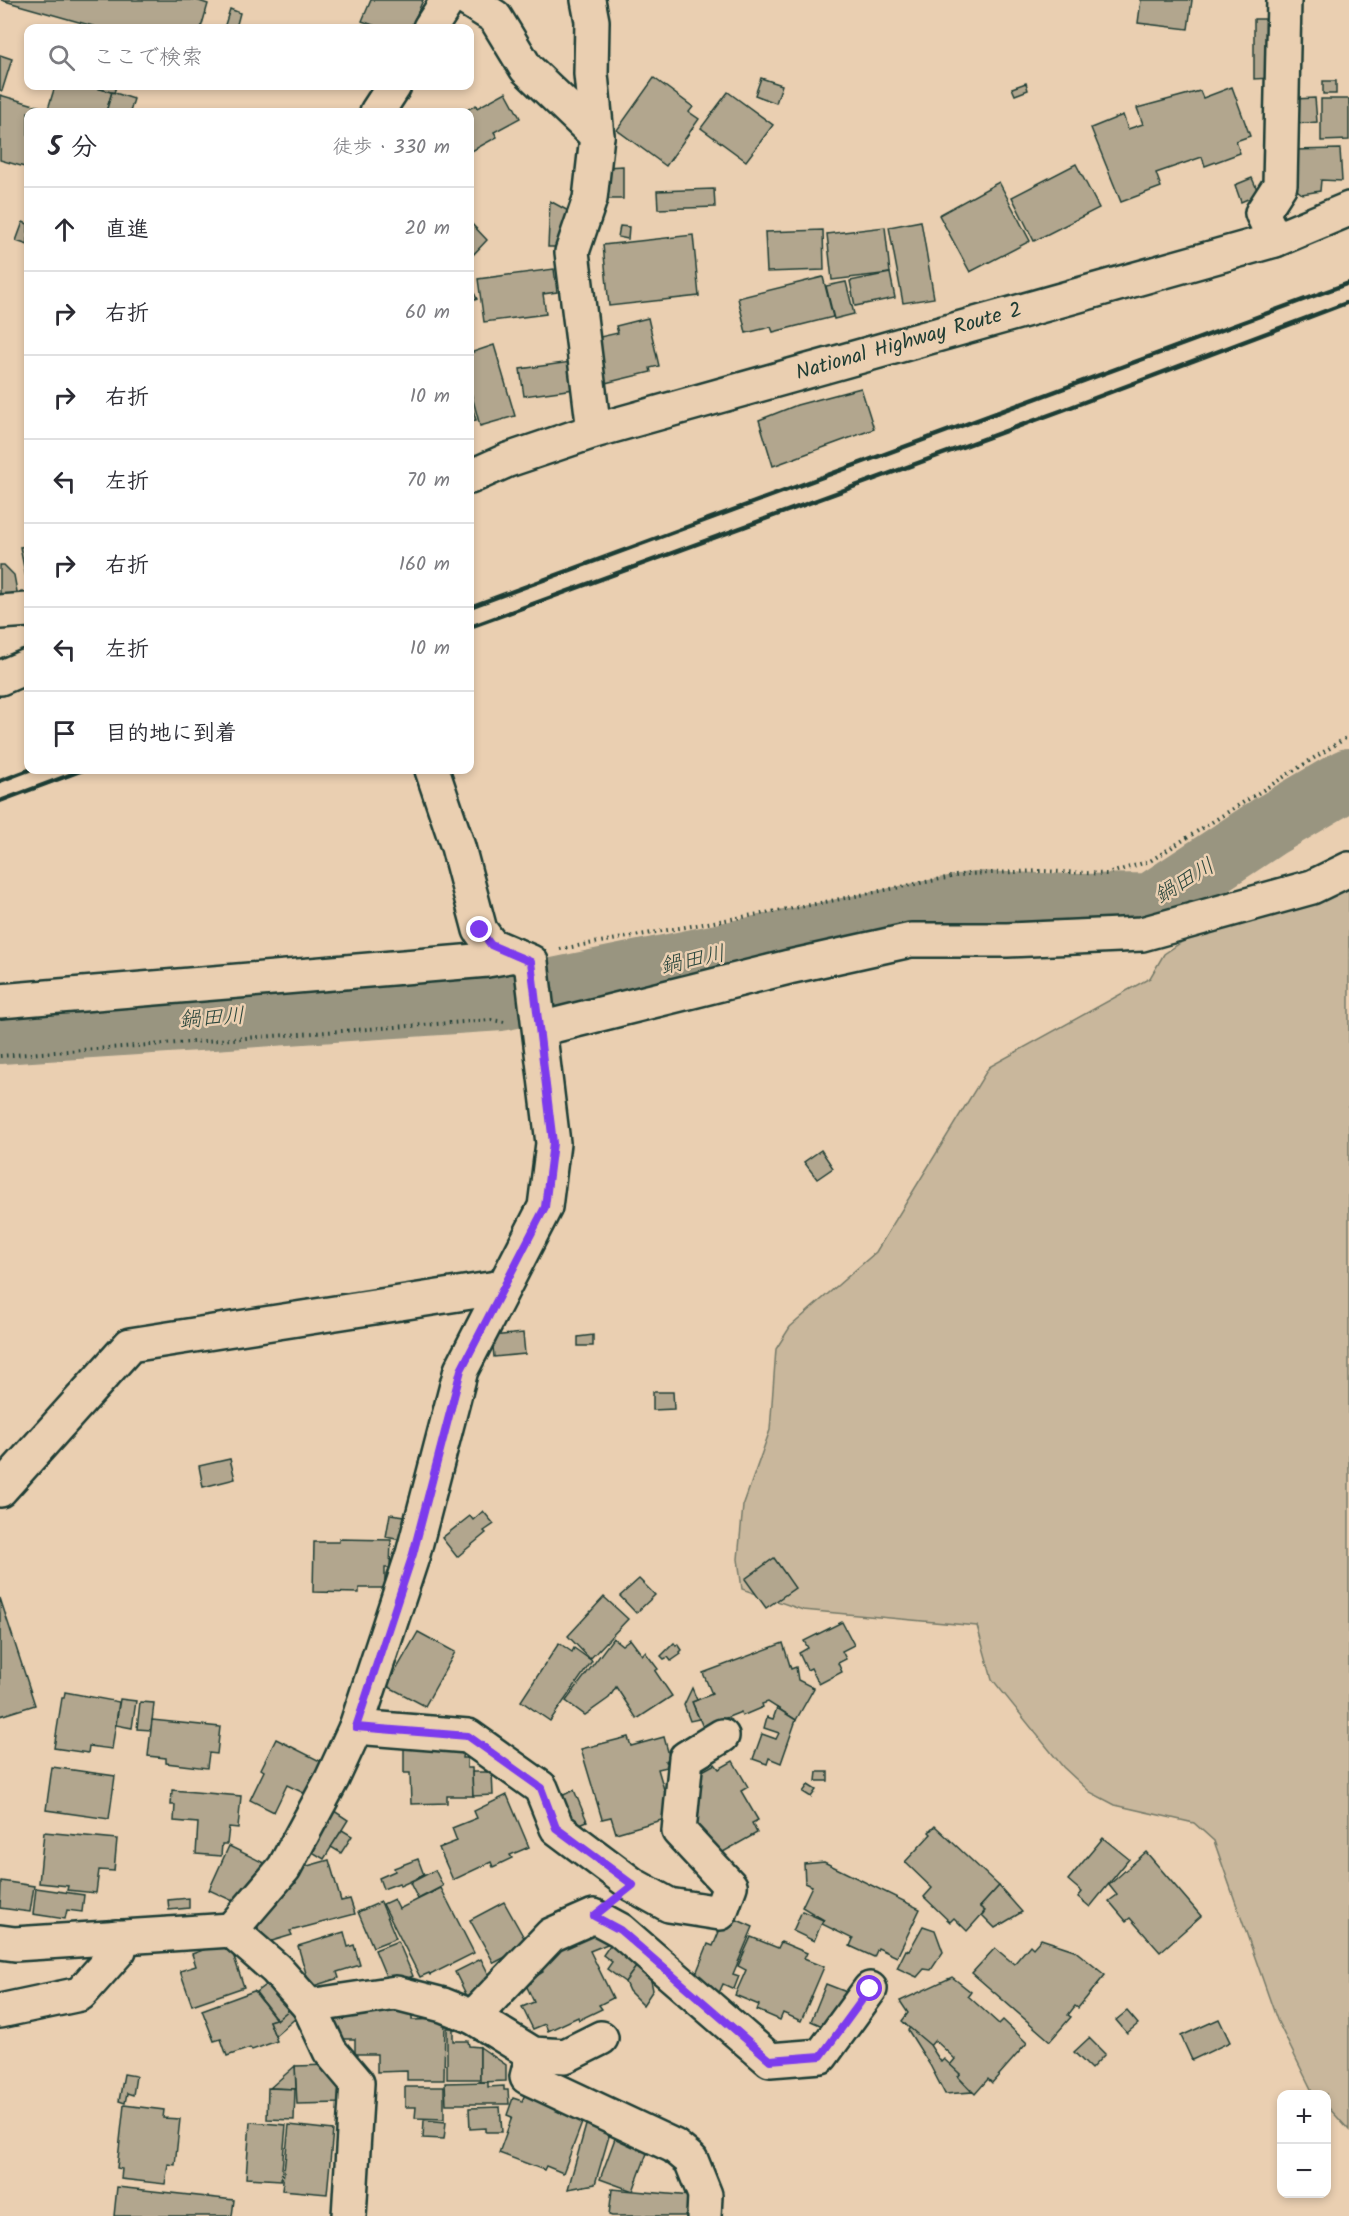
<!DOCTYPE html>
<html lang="ja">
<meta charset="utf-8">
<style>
:root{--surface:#fff;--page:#f2f2f3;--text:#2b2b33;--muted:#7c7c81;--line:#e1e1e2}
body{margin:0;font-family:Kalam,"Klee One",sans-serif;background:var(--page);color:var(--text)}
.controls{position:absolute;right:18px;bottom:18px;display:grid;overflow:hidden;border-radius:12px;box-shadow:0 3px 9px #0003}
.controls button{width:54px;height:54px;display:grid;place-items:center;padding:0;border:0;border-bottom:2px solid var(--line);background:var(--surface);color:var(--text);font:30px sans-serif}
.stop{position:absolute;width:18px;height:18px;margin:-14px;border:4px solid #7c3aed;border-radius:50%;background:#fff}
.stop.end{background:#7c3aed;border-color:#fff;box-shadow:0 2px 6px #0008}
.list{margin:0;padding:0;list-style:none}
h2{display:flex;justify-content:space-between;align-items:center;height:78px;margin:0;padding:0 24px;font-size:26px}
h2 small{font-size:20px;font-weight:400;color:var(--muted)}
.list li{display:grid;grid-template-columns:39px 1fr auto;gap:18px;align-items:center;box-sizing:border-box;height:84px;padding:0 24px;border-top:2px solid var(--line)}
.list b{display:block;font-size:22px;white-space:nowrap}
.list em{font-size:20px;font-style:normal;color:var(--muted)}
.icon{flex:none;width:33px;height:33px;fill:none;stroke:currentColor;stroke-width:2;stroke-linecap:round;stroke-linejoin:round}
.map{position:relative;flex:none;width:1349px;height:2216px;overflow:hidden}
.search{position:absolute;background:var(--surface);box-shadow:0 3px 9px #0003;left:24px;top:24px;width:450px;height:66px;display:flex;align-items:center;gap:15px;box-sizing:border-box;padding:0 21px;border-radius:12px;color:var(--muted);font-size:22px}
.panel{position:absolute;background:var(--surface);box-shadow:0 3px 9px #0003;left:24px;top:108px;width:450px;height:666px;border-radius:12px}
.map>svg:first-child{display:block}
</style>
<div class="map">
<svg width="1349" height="2216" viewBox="0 0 1349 2216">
<rect width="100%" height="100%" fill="#eacfb1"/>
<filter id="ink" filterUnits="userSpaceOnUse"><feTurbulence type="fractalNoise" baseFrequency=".0167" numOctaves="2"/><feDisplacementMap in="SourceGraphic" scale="12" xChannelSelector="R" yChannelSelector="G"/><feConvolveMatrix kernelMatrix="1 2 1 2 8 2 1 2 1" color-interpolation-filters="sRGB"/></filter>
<g filter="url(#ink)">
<!-- green -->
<polygon fill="#c9b79c" stroke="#747a68" stroke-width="1.5" points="1349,881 1349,2130 1327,2106 1326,2094 1315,2094 1312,2091 1277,2020 1214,1841 1194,1823 1115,1805 1090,1792 1063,1767 992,1679 977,1626 803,1610 742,1589 738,1559 743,1506 770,1430 776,1349 790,1327 876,1252 989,1067 1150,978 1164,954 1207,925"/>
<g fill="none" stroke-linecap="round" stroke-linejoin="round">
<!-- river -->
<polyline stroke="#999580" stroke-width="62" points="0,1033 501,1000 975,902 1074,905 1151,904 1269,826 1349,779"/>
</g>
<!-- building -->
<g fill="#b2a68e" stroke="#1f3d34" stroke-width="1.5">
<polygon points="1,0 196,0 208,4 201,28 100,28"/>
<polygon points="371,0 423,0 411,28 381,28 362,21"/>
<polygon points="1141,0 1192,0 1188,29 1138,23"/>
<polygon points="230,9 240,13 236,28 224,28"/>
<polygon points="1254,19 1272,19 1271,78 1254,79"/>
<polygon points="0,55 12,59 2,91 0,90"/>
<polygon points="654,78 693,107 689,112 699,119 666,166 617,130"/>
<polygon points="761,78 782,85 776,103 755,95"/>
<rect x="1323" y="81" width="13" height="13"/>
<polygon points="1026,83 1028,90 1015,95 1012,88"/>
<polygon points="55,86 88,86 112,92 106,112 28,112 28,168 0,160 0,95 48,109"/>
<polygon points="92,86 116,86 114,93"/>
<polygon points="1232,87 1250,136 1236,141 1240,153 1205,166 1202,157 1156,173 1161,187 1121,202 1091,128 1123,115 1128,129 1143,124 1137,108 1200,91 1203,98"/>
<polygon points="112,92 134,99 130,112 106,112"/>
<polygon points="506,92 520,118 494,132 497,137 470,152 470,112 463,112 476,105 477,108"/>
<polygon points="728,92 773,125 746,161 701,128"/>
<polygon points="1315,98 1317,122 1296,124 1294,99"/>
<polygon points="1321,99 1349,99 1349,140 1321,141"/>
<polygon points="1340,149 1342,181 1321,180 1320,191 1302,194 1293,187 1293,150"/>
<polygon points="1076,164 1099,208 1034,241 1012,197"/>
<polygon points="623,166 623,199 605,199 605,167"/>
<polygon points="1252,178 1259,194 1241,202 1235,185"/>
<polygon points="999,182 1030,241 970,272 939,215"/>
<polygon points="714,189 715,207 658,209 657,191"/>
<polygon points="550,201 572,213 563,247 548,247"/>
<polygon points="921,221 934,298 903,303 889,227"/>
<polygon points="23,222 28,224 28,245 16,241"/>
<polygon points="470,222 487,240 470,258"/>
<polygon points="620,226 629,227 628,239 618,237"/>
<polygon points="885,227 890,273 832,280 827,234"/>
<polygon points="823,230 824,270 767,272 765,232"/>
<polygon points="693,235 699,296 609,306 603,245"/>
<polygon points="554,269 557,292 543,294 546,314 484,322 478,279"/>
<polygon points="890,273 895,298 855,306 850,281"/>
<polygon points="823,277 833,317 773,332 771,327 746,333 738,298"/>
<polygon points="846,282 854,314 834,319 826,286"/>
<polygon points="470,284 477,299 470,302"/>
<polygon points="648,318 659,366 650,368 651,372 601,384 591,339 618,333 616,326"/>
<polygon points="494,345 515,416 480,426 470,389 470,353"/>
<polygon points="571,362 574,389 524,396 520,369"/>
<polygon points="861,388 874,429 773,466 759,420 797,405"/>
<polygon points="470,401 476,420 470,422"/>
<polygon points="28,546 28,588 20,547"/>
<polygon points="0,565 4,565 14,575 18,597 0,599"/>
<polygon points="821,1150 833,1168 817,1179 804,1162"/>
<polygon points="523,1333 525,1354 494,1357 492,1336"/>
<polygon points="593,1335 593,1346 578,1346 578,1337"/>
<polygon points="653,1392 673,1392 674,1409 653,1410"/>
<polygon points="230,1459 235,1479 203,1487 199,1466"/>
<polygon points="483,1511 494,1524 484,1531 486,1533 457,1557 442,1538 470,1516 473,1520"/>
<polygon points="390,1514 405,1516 401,1540 386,1537"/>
<polygon points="339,1539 391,1540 390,1568 385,1568 385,1588 359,1588 359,1593 313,1592 314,1542 339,1542"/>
<polygon points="774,1558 795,1588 766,1608 745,1579"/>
<polygon points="639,1579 655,1595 636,1613 620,1596"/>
<polygon points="604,1597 628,1619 590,1659 568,1636"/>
<polygon points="0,1598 35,1705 0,1716"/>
<polygon points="842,1622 854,1645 842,1651 846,1659 838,1663 842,1672 819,1684 811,1668 807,1670 799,1653 808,1648 804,1641"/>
<polygon points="418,1632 455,1652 425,1706 387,1686"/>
<polygon points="613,1638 622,1645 630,1639 642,1655 645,1652 658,1669 655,1671 672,1696 637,1719 616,1687 609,1698 585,1715 566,1701"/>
<polygon points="559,1643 572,1652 574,1648 592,1661 550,1721 521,1701"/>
<polygon points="674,1643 676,1646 678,1644 682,1650 680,1652 681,1654 671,1661 668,1657 664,1659 661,1656"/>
<polygon points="783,1643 791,1669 796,1667 798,1680 814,1688 796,1720 768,1702 762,1704 763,1707 742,1716 741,1712 703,1727 692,1702 712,1694 703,1673"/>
<polygon points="692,1688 697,1700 692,1702 699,1719 690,1721 684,1705"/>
<polygon points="65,1692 119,1702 112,1749 89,1746 88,1753 54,1748 62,1698 64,1698"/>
<polygon points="120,1699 136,1701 132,1728 116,1725"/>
<polygon points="140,1702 154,1703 151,1730 137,1729"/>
<polygon points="777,1708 796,1720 781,1763 769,1758 767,1764 753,1759 762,1734 776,1739 779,1733 764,1728 767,1717 773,1719"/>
<polygon points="152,1720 220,1727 217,1754 209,1753 207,1768 166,1763 166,1758 148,1756"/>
<polygon points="628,1737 631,1746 664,1737 670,1759 665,1761 667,1767 658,1769 672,1817 616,1833 611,1817 602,1819 581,1749"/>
<polygon points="276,1739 324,1763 308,1795 287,1785 274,1812 250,1800 264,1771 261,1769"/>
<polygon points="463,1747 462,1758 467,1758 467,1768 472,1768 473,1796 447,1796 447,1803 411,1804 410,1773 404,1773 404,1748"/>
<polygon points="733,1761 748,1787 741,1791 758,1820 752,1823 757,1833 716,1856 689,1824 688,1779 715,1764 719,1769"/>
<polygon points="52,1767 115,1776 109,1819 46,1810"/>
<polygon points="472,1772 492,1772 493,1795 473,1796"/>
<polygon points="817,1772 828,1772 828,1781 816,1781"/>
<polygon points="808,1785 816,1790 811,1797 803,1792"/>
<polygon points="172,1790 241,1796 238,1828 229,1827 227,1844 222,1844 221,1856 196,1854 198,1823 174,1821 175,1805 171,1805"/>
<polygon points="574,1790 587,1821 566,1830 553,1800"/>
<polygon points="507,1795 529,1847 510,1855 512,1858 493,1867 491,1862 453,1880 439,1848 457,1841 452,1828 477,1818 474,1811"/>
<polygon points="328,1807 348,1820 324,1859 304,1847"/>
<polygon points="935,1826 999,1886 980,1907 985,1911 967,1931 954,1918 950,1922 924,1897 932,1888 905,1862 931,1834 929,1832"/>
<polygon points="342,1830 352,1836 341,1853 331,1847"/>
<polygon points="44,1832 117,1839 114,1871 99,1870 96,1893 67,1890 68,1886 39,1883"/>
<polygon points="1103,1838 1129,1859 1090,1907 1078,1897 1082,1892 1068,1880"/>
<polygon points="229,1846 266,1864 249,1900 238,1895 235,1902 209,1890"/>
<polygon points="1146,1852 1201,1916 1160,1952 1130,1918 1126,1921 1109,1901 1117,1895 1109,1885"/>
<polygon points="418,1859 424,1875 400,1886 399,1883 383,1889 379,1878 395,1871 394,1868"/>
<polygon points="329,1860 341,1901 350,1899 355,1914 290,1931 292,1935 262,1944 255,1915 282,1887 296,1883 293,1870"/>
<polygon points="824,1862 920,1909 897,1957 878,1948 874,1957 850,1946 853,1939 822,1924 824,1920 802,1907 812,1886 805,1883 804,1864"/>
<polygon points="435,1870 443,1886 418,1899 410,1883"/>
<polygon points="1,1881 34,1886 30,1912 0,1908"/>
<polygon points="999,1886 1022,1912 995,1928 982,1915 985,1911 980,1907"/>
<polygon points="36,1888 84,1895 82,1912 67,1910 65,1919 33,1914"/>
<polygon points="441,1888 474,1953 430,1975 429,1973 420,1977 383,1904 394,1899 399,1909"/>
<polygon points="189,1898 189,1908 169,1910 168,1900"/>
<polygon points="381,1902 396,1938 373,1947 358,1912"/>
<polygon points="504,1902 528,1945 494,1963 470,1920"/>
<polygon points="802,1911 823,1920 814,1941 793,1931"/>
<polygon points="726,1915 753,1927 733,1974 739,1976 734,1989 723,1984 719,1993 693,1981 708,1944 713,1946"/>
<polygon points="923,1926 935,1930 943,1952 931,1970 924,1969 917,1977 897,1968 906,1950 909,1951"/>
<polygon points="596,1930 610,1943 590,1951 613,1998 599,2005 602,2009 579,2020 578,2017 548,2031 545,2024 533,2029 522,2007 534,2002 526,1985 531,1983 530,1980 543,1972 540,1964 551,1952"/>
<polygon points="344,1932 348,1947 354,1945 360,1965 337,1972 339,1978 310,1987 298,1946"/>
<polygon points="751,1937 778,1948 781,1942 807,1953 804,1959 824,1967 801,2021 783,2013 780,2020 757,2010 759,2005 735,1995 746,1970 738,1966"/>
<polygon points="1041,1939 1074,1950 1105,1975 1078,2008 1075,2006 1068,2015 1071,2017 1050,2041 972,1973 995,1948 1014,1964 1030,1945 1033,1948"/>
<polygon points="398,1941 413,1976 390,1986 375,1950"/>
<polygon points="612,1942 639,1963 625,1982 607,1969 612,1962 603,1955"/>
<polygon points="217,1945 231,1948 244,1987 192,2005 180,1971 196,1966 192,1954"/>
<polygon points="481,1959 497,1991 471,2004 455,1972"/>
<polygon points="639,1963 649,1971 653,1990 643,2005 629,1991 625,1982"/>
<polygon points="952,1977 971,1992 968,1996 999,2024 1003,2020 1027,2043 992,2083 988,2079 975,2094 958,2077 960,2074 950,2065 955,2059 935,2040 929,2047 902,2021 908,2013 900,2001"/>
<polygon points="268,1983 289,2010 277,2020 256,1992"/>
<polygon points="826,1984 849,1993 834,2031 811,2021"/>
<polygon points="254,1991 276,2019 269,2021 277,2041 252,2050 250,2048 227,2056 221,2039 214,2041 202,2010"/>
<polygon points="290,2009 297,2017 275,2036 269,2021 276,2019 274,2017 276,2017 277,2020"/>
<polygon points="412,2011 412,2020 445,2019 444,2080 407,2080 407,2071 377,2072 377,2054 355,2054 355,2039 335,2039 335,2016 356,2013"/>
<polygon points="1127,2011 1138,2024 1127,2033 1116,2020"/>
<polygon points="1219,2019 1230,2042 1192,2060 1181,2036"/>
<polygon points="447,2028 453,2028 453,2041 468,2041 469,2046 480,2047 480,2079 447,2079"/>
<polygon points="910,2028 930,2045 941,2062 944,2059 960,2074 958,2077 972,2092 945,2094 930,2065 908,2030"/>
<polygon points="1089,2038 1105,2054 1091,2069 1074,2052"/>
<polygon points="480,2047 506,2065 506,2081 480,2082"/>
<polygon points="329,2065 339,2079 341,2103 297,2104 295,2066"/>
<polygon points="295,2066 296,2089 270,2088"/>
<polygon points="124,2074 136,2076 133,2095 127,2093 125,2103 119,2101"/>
<polygon points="488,2082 488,2087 504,2086 504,2090 508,2090 509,2104 446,2104 445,2083"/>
<polygon points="405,2087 444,2087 444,2119 415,2118 416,2107 405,2107"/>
<polygon points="268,2088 295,2089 294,2120 267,2119"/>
<polygon points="526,2092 585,2115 563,2173 546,2166 544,2170 499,2153 512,2117 507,2115 513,2098 522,2101"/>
<polygon points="124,2105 164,2110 163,2118 180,2119 175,2165 168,2164 165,2184 121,2179 122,2169 117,2168"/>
<polygon points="500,2107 502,2132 486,2132 486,2128 470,2129 469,2108"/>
<polygon points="588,2118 612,2126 595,2184 568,2189"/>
<polygon points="424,2120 446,2122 444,2139 423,2138"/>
<polygon points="250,2122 286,2125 281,2180 246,2178"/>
<polygon points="289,2125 333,2130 327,2194 282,2190"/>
<polygon points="617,2133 650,2145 633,2191 600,2179"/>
<polygon points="117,2187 234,2200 232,2216 114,2216"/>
<polygon points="612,2189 691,2196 689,2216 612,2216 609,2215"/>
</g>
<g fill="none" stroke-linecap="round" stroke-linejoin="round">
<defs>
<g id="street">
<polyline points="468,0 495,17 526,68 597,136"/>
<polyline points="588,0 592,21 591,74 597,136 590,199 572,252 594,431"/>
<polyline points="430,28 448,0"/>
<polyline points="377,112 394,86"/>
<polyline points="1275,240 1262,213 1280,185 1284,0"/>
<polyline points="0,612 28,610"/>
<polyline points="0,1001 487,960 515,955"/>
<polyline points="540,1029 789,967 911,940 1007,940 1142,934 1312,887 1349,869"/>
<polyline points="0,1490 130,1345 503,1287"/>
<polyline points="356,1727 468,1736 541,1788 557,1828 633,1885 669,1905 720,1913 730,1886 679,1831 686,1758 722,1736"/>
<polyline points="231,1930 284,1868 332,1779 356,1727 413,1554 461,1370 545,1207 553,1143 531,962 491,945 480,930 458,847 432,770"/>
<polyline points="0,1942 15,1944 231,1930 276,1969 309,2006 330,2051 357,2083 349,2216"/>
<polyline points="309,2006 396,1993 443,2005 473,2017 551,1935 594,1916 620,1930 770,2060 821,2056 870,1989"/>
<polyline points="0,2011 80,1994 119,1950 116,1937"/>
<polyline points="473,2017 533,2054 565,2056 601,2038"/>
<polyline points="533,2054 527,2077 674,2146 691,2160 705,2195 704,2216"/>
</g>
<g id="highway">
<polyline points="470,477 508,460 594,431 1275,240 1349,209"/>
<polyline points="0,678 28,666"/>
</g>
</defs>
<!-- street casing -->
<use href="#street" stroke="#1f3d34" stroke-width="38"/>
<!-- highway casing -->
<use href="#highway" stroke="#1f3d34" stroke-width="38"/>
<!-- path -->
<g stroke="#1f3d34" stroke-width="4" stroke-dasharray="1.5 4.5" stroke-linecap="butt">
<polyline points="560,949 805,906 966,874 1043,871 1107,874 1150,861 1349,736"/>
<polyline points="0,1056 491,1020 505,1022"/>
</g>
<!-- street -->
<use href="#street" stroke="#eacfb1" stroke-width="33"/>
<!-- highway -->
<use href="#highway" stroke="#eacfb1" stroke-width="33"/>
<!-- rail -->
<g stroke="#1f3d34" stroke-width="4.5">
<polyline points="470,607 1349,283"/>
<polyline points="470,627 1063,410 1349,302"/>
<polyline points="0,781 29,770"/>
<polyline points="0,801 83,770"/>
</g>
</g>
</g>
<g fill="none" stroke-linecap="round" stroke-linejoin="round" filter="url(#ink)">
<!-- route -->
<polyline stroke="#7c3aed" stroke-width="8" points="480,930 491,945 531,962 553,1143 545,1207 461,1370 413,1554 356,1727 468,1736 541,1788 556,1828 633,1885 594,1916 620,1930 770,2060 821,2056 870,1989"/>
</g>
<g text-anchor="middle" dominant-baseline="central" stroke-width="5" stroke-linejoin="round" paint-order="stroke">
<!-- street labels -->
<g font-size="21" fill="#1f3d34" stroke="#eacfb1">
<text transform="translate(909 342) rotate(-16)">National Highway Route 2</text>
</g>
<!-- water labels -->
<g font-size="22" font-style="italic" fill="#2b463c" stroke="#eacfb1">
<text transform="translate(1185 882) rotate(-31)">鍋田川</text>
<text transform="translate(693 961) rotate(-12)">鍋田川</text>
<text transform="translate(212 1019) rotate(-4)">鍋田川</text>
</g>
</g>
</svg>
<div class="controls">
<button>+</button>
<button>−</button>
</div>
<div class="stop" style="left:870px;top:1989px"></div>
<div class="stop end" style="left:480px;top:930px"></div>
<div class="search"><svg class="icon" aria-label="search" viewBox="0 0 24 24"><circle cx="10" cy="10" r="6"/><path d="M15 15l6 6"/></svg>ここで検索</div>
<section class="panel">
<h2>5 分<small>徒歩 · 330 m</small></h2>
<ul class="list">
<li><svg class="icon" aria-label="ahead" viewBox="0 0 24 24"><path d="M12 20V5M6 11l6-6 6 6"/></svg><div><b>直進</b></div><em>20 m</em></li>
<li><svg class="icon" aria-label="right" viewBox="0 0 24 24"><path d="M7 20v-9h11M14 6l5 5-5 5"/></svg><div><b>右折</b></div><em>60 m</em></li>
<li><svg class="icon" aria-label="right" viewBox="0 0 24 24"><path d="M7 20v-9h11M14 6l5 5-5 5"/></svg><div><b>右折</b></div><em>10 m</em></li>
<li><svg class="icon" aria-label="left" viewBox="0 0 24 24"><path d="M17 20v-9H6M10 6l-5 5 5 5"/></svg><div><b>左折</b></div><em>70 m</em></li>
<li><svg class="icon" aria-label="right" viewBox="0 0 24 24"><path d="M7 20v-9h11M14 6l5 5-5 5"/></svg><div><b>右折</b></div><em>160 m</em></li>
<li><svg class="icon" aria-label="left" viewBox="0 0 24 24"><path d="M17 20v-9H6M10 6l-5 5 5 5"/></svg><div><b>左折</b></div><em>10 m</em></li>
<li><svg class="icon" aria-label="arrive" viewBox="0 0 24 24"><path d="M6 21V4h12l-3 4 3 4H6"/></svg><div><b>目的地に到着</b></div></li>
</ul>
</section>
</div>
